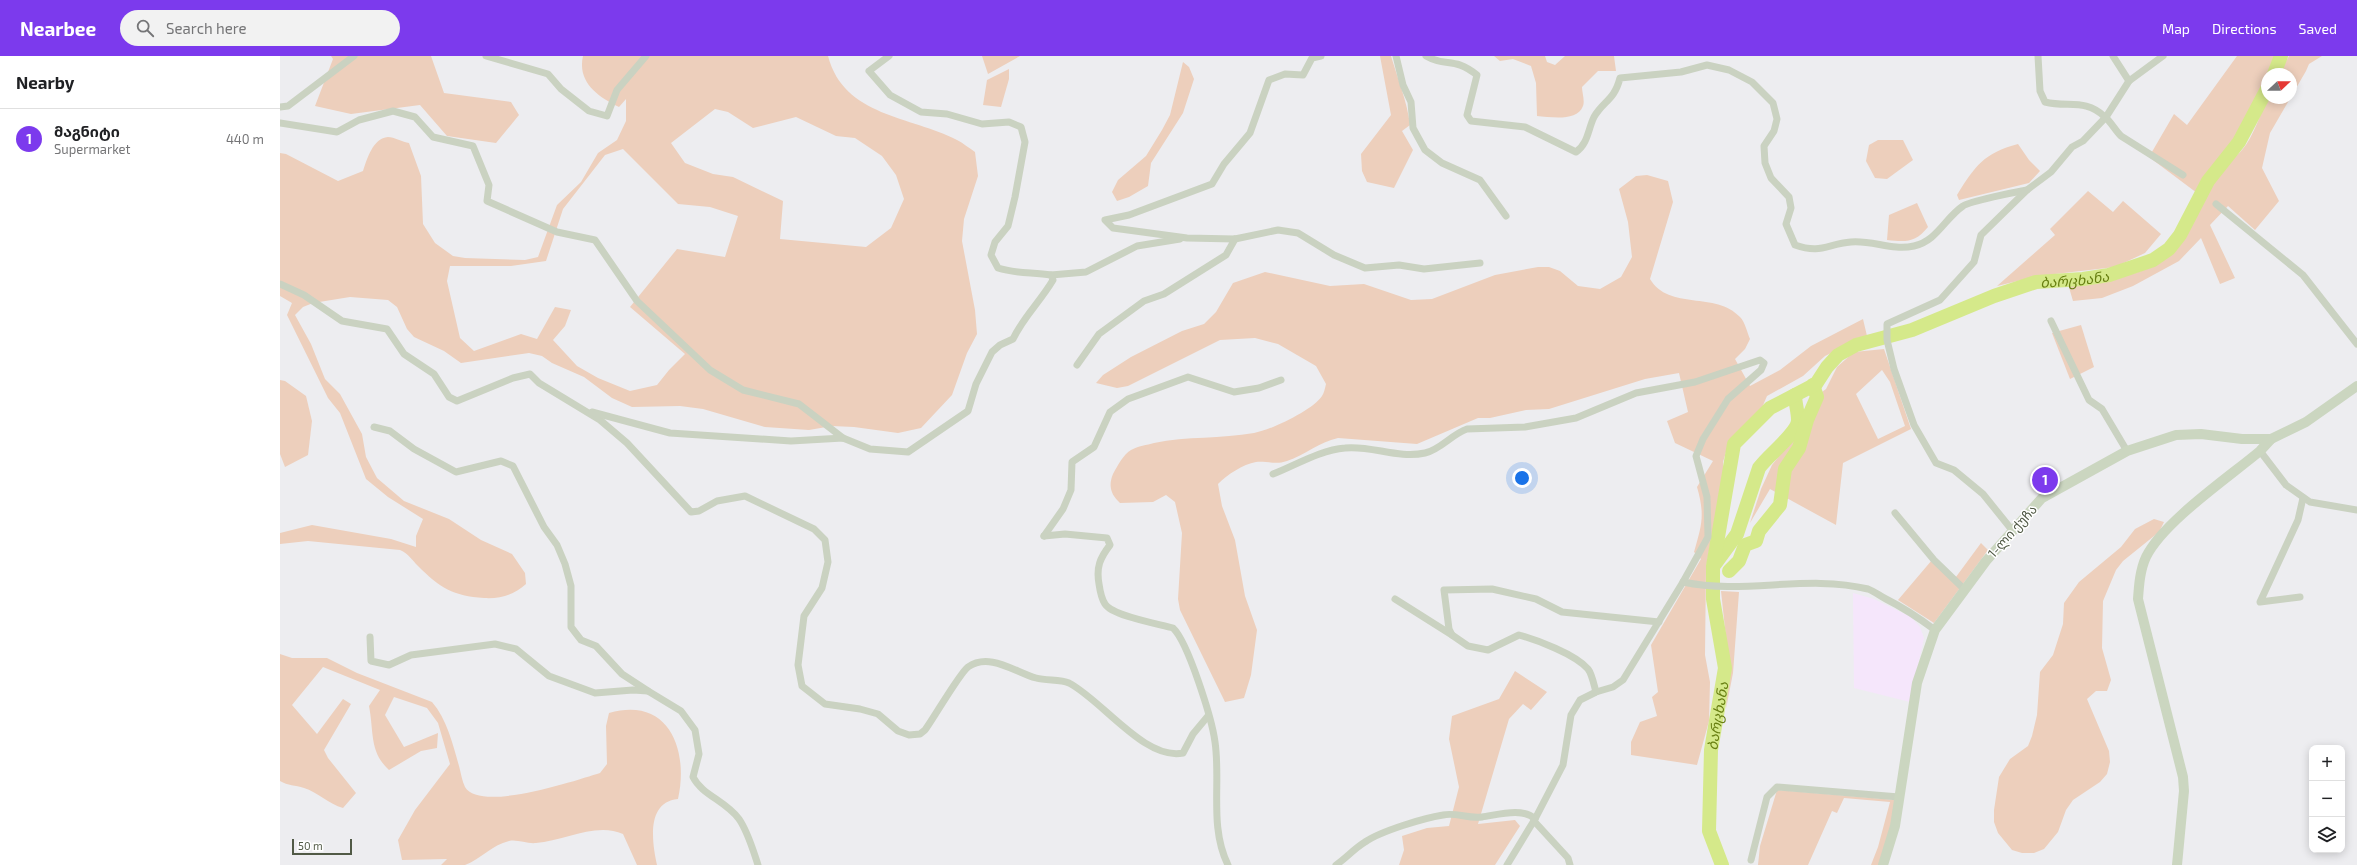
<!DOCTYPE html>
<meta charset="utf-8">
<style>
:root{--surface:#fff;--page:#f2f2f2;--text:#202124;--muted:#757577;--line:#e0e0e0;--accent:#7c3aed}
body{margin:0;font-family:"Exo 2","Noto Sans Georgian",sans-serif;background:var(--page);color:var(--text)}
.controls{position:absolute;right:12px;bottom:12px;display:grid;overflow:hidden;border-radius:8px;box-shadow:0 2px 10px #0003}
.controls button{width:36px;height:36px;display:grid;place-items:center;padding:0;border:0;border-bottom:1px solid var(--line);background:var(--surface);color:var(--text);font:20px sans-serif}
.compass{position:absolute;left:1981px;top:12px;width:36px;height:36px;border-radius:50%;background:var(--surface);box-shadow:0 2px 10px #0003;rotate:68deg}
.scale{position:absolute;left:12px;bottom:10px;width:60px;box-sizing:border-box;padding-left:4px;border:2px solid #515a46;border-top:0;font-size:11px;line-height:14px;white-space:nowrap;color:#515a46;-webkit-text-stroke:3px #fff;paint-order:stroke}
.you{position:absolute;left:1242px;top:422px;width:14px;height:14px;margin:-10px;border:3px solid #fff;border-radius:50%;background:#1a73e8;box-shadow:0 0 0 6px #1a73e833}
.badge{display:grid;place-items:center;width:26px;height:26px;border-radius:50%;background:var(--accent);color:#fff;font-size:13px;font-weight:700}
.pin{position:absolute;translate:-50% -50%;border:2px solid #fff;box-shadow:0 1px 4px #0006}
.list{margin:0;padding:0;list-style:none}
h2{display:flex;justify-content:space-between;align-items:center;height:52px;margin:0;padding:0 16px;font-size:17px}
h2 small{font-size:13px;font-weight:400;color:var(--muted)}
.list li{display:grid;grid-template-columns:26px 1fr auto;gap:12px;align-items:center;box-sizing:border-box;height:60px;padding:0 16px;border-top:1px solid var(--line)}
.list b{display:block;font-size:15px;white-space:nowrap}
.list p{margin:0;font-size:13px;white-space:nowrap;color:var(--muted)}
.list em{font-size:13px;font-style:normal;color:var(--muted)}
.icon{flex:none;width:22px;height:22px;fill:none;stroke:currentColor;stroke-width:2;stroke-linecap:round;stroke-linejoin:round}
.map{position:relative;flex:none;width:2077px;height:809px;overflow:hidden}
header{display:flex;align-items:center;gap:24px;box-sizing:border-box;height:56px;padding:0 20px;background:var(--accent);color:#fff}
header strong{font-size:19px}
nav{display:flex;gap:22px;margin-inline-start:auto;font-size:14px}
.search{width:280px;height:36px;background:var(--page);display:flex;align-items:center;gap:10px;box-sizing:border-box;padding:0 14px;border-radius:22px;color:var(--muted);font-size:15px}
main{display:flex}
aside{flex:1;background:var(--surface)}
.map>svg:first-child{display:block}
</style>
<header>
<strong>Nearbee</strong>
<div class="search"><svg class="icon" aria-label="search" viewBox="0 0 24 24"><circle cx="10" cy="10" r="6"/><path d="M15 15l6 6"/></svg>Search here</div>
<nav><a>Map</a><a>Directions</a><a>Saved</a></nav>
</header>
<main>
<aside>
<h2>Nearby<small></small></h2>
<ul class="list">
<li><span class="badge">1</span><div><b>მაგნიტი</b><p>Supermarket</p></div><em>440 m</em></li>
</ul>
</aside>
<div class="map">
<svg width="2077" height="809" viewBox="0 0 2077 809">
<rect width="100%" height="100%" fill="#ededf0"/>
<!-- commercial -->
<polygon fill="#f5e6fb" points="1573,537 1594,543 1631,561 1640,571 1644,582 1630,646 1574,632"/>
<!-- green -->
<g fill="#edcfbc" fill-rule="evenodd">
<polygon points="51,0 151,0 164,37 231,46 239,59 216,87 167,80 140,49 71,58 35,50 53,3"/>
<path d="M303,0h245c16,61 83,60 129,84 6,3 12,8 18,12l3,24 -14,43 -2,22 13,69 2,24 -10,19 -15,42 -31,33 -23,5 -44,-6 -22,-1 -23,4 -44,-3 -62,-18 -23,-3 -48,1 -20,-9 -28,-21 -32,-14 -10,-7 -13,-3 -68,10 -17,-12 -30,-14 -7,-8 -10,-22 -9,-7 -38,-3 -37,6 -10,4 -8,8 16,29 14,35 15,15 22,40 4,23 11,21 27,23 45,18 32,21 31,14 13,19 1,11c-12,11 -26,15 -42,14 -31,-2 -44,-10 -66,-32 -7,-7 -9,-12 -18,-16l-92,-9 -28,3v-11l32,-8 79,14 25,8v-11l7,-17 -35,-22 -22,-18 -26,-66 -12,-15 -41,-83 5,-12 -12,-7v-143l6,1 52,27 25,-10c4,-12 10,-33 25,-34 6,0 15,5 21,6l12,33 2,48 12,19 18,13 12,2 60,2 13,-3 19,-52 24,-23 17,-29 19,-13 9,-19v-22l-7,8c-21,-10 -42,-25 -36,-51zM435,53l13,3 25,16 43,-11 40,19 19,2 27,18 14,19 8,24 -13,29 -25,19 -86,-8 3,-38 -50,-24 -20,-3 -28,-11 -14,-20zM343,93l55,55 32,3 28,9 -13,41 -48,-8 -47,58 55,47 -16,16 -12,15 -27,6 -32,-13 -21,-12 -24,-26 12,-14 6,-16 -16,-3 -18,32 -16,-5 -47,17 -14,-13 -13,-57 3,-15h61l35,-5 17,-52 42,-54z"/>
<polygon points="702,0 740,0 708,18"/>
<path d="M1100,0h11c7,24 16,45 19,69l-8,6 11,19 -19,38 -27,-6 -5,-11 -1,-17 30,-39z"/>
<path d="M1214,0h51l2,6 8,3 10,-9h49l2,15h-18l-16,16c0,5 3,14 1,19 -6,16 -32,11 -46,10l-1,-33 -5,-17 -18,-7 -13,2z"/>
<polygon points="1957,0 1996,0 1958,82 1927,120 1917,137 1869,101 1894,58 1907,69"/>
<path d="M2009,0h33l-13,8 -3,7 -36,62 -8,35 17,33 -24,29 -27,-24 -18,19 25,53 -15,6 -19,-46 -22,23 -46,25 -31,12 -29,3 -5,-17c36,-4 87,-7 111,-39 15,-21 23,-48 38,-69 7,-10 17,-17 25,-26 12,-14 18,-36 26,-52h23v-24h-12z"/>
<polygon points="903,6 909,11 914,23 903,57 871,107 868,130 849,141 837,145 832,136 838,124 866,100 882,74 890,59"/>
<polygon points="729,13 729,23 721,51 703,49 707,24"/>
<polygon points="1598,84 1623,84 1633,104 1607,123 1595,122 1586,105 1589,89"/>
<path d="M1738,88l11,16 11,11 -11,12 -70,17 -2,-5c18,-29 27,-42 61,-51z"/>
<path d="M1367,119l21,6 5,21 -23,77c19,32 66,12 90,38 5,5 7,15 10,22l-5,10 -10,10 15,27 30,-16 31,-24 52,-27 4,17 -42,20 -22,20 -36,20 -9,21 -13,9 -17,19 -5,17 1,23 -5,31 -9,29 -4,23 -1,87 5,27 -1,39 -12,44 -66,-10v-13l9,-20 17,-6 -5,-19 6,-5 -7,-47 50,-86 -7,-7c8,-28 11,-37 3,-65l16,-26 -38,-18 -8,-22 21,-9 -9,-39 -34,6 -96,30 -23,1 -36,8h-12l-61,26 -79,-6c-19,4 -33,17 -51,23 -11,4 -20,0 -31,1 -13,2 -29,13 -38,22l4,22 13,34 10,56 12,34 -6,45 -7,23 -19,4 -45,-92 -2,-11 4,-66 -7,-31 -9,-7 -13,7 -33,1c-9,-8 -12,-17 -7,-29 5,-9 10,-19 18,-24 7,-4 16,-5 23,-7 33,-7 67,-4 100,-10 17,-3 59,-23 68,-37 2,-3 3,-8 4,-12l-10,-18 -38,-22 -23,-6 -35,2 -92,46 -11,2 -21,-5 7,-8 28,-18 51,-26 22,-7 12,-12 17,-29 32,-11 65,14 34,-2 47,16 21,-1 63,-24 43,-8h11l11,4 18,15 22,3 21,-12 11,-20 -4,-35 -9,-33 17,-13z"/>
<polygon points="1808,135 1833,156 1843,145 1881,178 1865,197 1835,211 1758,220 1717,230 1775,179 1770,173"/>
<path d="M1637,147l11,24c-13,16 -22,15 -41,13l2,-25z"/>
<polygon points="1801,269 1814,311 1790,323 1772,277"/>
<path d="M1604,293l27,80 -68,34 -7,62 -66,-36 -20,34 11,-34 11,-24 27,-34 11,-30 16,-12 11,-22 17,-15zM1602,314l8,12 15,44 -27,13 -22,-45z"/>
<polygon points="0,324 5,325 26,340 32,365 28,399 5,411 0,398"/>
<polygon points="1874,463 1884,466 1879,476 1843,505 1836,514 1823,545 1822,592 1831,624 1827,635 1816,635 1807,643 1829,695 1830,706 1827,718 1820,726 1793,744 1786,754 1778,776 1764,793 1754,797 1742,797 1732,794 1718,777 1714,766 1714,754 1719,721 1730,703 1748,690 1752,680 1757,659 1760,616 1773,599 1783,568 1784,547 1799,526 1841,491 1855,473"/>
<polygon points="1701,487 1708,494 1654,567 1618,544 1652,504 1673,525"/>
<polygon points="1441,535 1459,536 1453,617 1446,653 1449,610"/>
<path d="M0,598l12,4h35l30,15 75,29c15,17 21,43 27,64 2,7 3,15 6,21 15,26 112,-7 135,-14l7,-9 -1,-38 3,-13c60,-17 80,37 69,86 -32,3 -26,43 -21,66h-20l-14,-31c-27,-12 -59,7 -87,9 -9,1 -19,-4 -27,-2 -17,4 -28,18 -44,24 -6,0 -17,0 -24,0l6,-6 -45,1 -4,-20 17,-30 35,-46 -12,-41 -11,-15 -33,-11 -9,18 19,32 34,-14 -1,15 -16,3 -32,19c-20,-18 -15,-39 -20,-64l11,-16 -57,-23 -31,38 25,29 26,-35 8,5 -27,46 4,8 28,35 -13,15c-14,-4 -26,-16 -39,-20 -9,-3 -16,-2 -24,-7z"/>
<polygon points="1235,615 1267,636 1251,654 1243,648 1229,663 1198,768 1235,764 1240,770 1215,809 1119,809 1124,794 1122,780 1147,772 1169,770 1179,731 1169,683 1172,660 1219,643"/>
<polygon points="1497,734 1616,744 1612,769 1599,809 1591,809 1598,791 1610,746 1564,742 1557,757 1552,755 1528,809 1478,809 1480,790"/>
</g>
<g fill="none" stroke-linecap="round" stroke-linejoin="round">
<!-- river -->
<g stroke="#d5e98a" stroke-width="14">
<polyline points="1994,18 2001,0"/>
<path d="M1435,508l22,-30 22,-66c8,-12 39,-35 39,-48 0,-9 -3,-17 -3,-25"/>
<polyline points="1449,515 1459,505 1465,489 1476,485 1479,475 1500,449 1505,413 1519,392 1527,364 1537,341 1533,329"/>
<path id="s1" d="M1442,809l-13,-34 2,-81 14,-82 -12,-69v-33l21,-122 36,-36 46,-24 11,-17 11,-12 18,-10 56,-15 82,-34 42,-14 47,-3 26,-4 44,-15 16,-11 11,-14 28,-54 31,-39 28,-53"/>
</g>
<!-- street -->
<g stroke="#cad2c1" stroke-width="7">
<polyline points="206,0 268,18 281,33 309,55 327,60 337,34 366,0"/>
<polyline points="1041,0 1032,2 1023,19 1005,18 989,24 970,77 944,108 932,128 849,159 825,164 833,172 907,182 955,183 998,174 1018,177 1054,199 1085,212 1119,209 1144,213 1200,207"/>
<polyline points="1116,0 1123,29 1131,46 1133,72 1145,94 1162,107 1200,124 1226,160"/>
<path d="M1146,0c21,12 27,0 51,19l-10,40 4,6 54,6 51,25c12,-8 12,-23 18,-35 10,-17 20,-16 26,-39l61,-6 26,-7 22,5 23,12 21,21 4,16 -3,12 -10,15 1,17 6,15 18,19 2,11 -5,16 9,21c26,9 32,-1 56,-3 22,-2 41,9 63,4 23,-5 31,-28 49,-40 7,-5 53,-14 64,-16"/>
<path d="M1758,0l2,35 5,11c23,6 40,-4 60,15 6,5 10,13 16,19l62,39"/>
<polyline points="1833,0 1849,25"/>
<polyline points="0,51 8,50 74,0"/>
<polyline points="0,67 57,76 79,64 113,55 135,61 153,81 193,90 209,129 207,145 277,176 315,184 357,245 430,314 463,334 519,348 563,382"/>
<polyline points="1936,148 2023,219 2077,288"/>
<polyline points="771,219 806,216 857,190 900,183"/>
<path d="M0,228l24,11 38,26 45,8 17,25 30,20 15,23 8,4 56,-23 17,-4 9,9 61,37 27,23 64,69 8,-1 18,-10 28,-5 69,33 11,11 3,22 -6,26 -18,28 -6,49 4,21 23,18 35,5 18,5 20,17 11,4 11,-1 5,-4c9,-12 34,-56 43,-63 21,-15 47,5 68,11 11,3 24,1 33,5 33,17 76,78 114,70l10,-19 15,-18"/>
<polyline points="1771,265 1809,344 1822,353 1847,395"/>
<polyline points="797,309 819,278 864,245 884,238 946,199 955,183"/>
<path d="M312,356l78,21 121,8 52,-3 27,11 38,3 60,-41 8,-27 16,-32 8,-7 13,-6c11,-23 27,-37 40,-59l-2,-5c-18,-3 -35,-1 -53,-7l-7,-13 4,-13 13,-16 7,-29 10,-55 -4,-15 -12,-5 -27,2 -35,-10 -26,-2 -31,-17 -21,-24 20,-15"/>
<polyline points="94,371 110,375 134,393 176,416 221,405 233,410 264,471 277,489 285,508 291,530 291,571 301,584 316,590 342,618 368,635"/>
<polyline points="1980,395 2006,429 2030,446 2077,454"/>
<path d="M993,418c23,-9 47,-24 72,-26 26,-3 53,11 80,5 15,-3 27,-19 42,-24l58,-2 51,-9 60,-25 59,-11 65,-22 4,3 -3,7 -33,29 -25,40 -7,17 11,41 1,40 -25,45 -60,98 -10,7 -17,5 -16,8 -9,15 -8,50 -28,54c-12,-12 -38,-4 -53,-2 -14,2 -26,-5 -39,-2 -19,3 -62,16 -78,27 -10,6 -19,16 -29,23"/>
<polyline points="1615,457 1654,504 1684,533"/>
<polyline points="1732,474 1703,438 1674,414 1656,407 1634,369 1614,313 1607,284 1607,268 1660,244 1694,206 1701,179 1747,134 1771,116 1792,91 1803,85 1826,61 1849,25 1883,0"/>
<path d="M764,480l21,-2 42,4 3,7c-10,13 -14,22 -11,39 1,7 2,14 6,20 7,12 54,20 68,24 15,14 39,91 42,114 6,40 -6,85 13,123"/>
<polyline points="764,480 783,453 791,434 792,406 814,391 830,356 848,343 908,321 954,336 979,332 1001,324"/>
<path d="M1403,526c61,13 124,-8 185,7 6,2 12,7 18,10 18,9 33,19 49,31"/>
<polyline points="2020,541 1980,546 2018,464 2023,442"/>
<polyline points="1115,543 1172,579"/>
<path d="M90,581l1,24 18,4 22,-10 84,-11 21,5 33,27 46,17 38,-3 15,1 33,20 14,19 4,24 -6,23c9,18 33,24 46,42 9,13 14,31 19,46"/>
<path d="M1316,636c-2,-7 -4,-18 -8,-23 -13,-15 -51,-29 -69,-34l-31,15 -20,-4 -16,-11 -3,-6 -5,-39 48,-1 44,10 26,13 97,10"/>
<polyline points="1254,765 1288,802 1290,809"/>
<polyline points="1471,804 1487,741 1497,731 1619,741"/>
<polyline points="1227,809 1255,763"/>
</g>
<!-- secondary -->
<g stroke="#cbd6c0" stroke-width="10">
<polyline points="1603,809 1615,770 1637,627 1655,574 1706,505 1762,442 1847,395 1896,379 1921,378 1962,383 1991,383 2026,366 2077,330"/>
<path d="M1897,809l7,-74 -1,-14 -45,-178c1,-14 2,-29 8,-42 17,-35 83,-80 114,-106l11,-12"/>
</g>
</g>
<g text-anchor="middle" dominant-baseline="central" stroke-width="3" stroke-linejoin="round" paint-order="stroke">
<!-- street labels -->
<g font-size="13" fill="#515a46" stroke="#fff">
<text transform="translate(1732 475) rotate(-48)">1-ლი ქუჩა</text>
</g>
<!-- water labels -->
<g font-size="14" font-style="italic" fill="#677e11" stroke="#fff">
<text stroke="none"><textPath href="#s1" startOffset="817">ბარცხანა</textPath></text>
<text stroke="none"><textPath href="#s1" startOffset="152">ბარცხანა</textPath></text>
</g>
</g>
</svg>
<div class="controls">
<button>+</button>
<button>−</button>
<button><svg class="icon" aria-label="layers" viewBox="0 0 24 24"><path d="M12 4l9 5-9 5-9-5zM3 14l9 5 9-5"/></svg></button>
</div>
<svg class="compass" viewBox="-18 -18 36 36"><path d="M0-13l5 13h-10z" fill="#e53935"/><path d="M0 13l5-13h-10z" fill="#757577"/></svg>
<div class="scale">50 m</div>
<div class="you"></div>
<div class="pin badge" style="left:1765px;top:424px">1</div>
</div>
</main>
